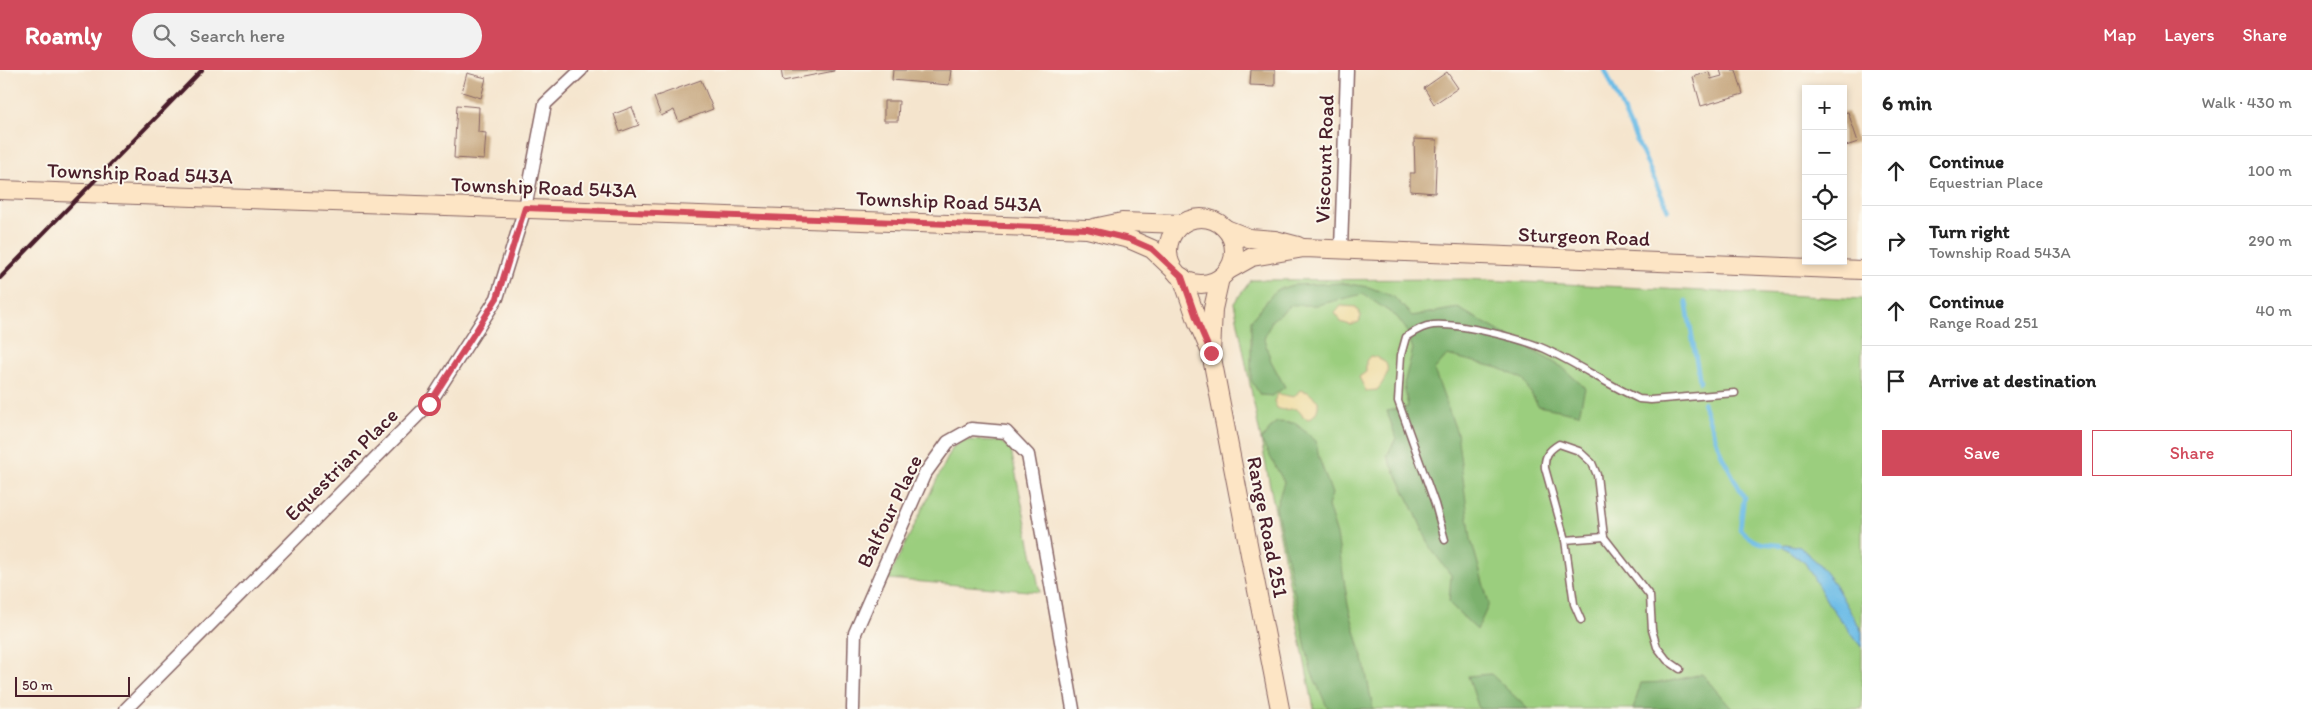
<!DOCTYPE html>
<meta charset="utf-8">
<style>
:root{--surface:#fff;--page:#f2f2f2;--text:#222;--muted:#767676;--line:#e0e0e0;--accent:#d1495b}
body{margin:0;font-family:Itim,sans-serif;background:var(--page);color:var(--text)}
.controls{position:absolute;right:15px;top:15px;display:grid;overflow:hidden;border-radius:0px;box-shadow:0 2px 8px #0003}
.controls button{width:45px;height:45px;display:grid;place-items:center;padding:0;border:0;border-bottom:1px solid var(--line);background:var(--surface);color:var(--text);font:25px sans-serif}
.scale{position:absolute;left:15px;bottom:12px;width:115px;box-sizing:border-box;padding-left:5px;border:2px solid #4a1f2b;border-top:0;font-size:14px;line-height:18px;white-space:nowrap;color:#4a1f2b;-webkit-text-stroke:4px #fbf7ec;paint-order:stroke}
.stop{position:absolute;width:15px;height:15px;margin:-11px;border:4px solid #d1495b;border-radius:50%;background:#fff}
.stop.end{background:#d1495b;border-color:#fff;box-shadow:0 1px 5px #0008}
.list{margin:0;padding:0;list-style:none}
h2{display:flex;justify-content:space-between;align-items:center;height:65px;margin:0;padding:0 20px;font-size:21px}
h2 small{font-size:16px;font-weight:400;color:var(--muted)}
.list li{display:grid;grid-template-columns:32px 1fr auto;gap:15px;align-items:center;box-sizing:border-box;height:70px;padding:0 20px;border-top:1px solid var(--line)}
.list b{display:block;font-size:19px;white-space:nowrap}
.list p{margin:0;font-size:16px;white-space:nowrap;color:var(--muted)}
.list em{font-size:16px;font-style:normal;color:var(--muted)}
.actions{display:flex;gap:10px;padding:15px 20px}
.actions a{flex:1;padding:11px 0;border:1px solid var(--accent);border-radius:0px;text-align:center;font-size:18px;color:var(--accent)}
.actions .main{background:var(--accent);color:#fff}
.icon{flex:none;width:28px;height:28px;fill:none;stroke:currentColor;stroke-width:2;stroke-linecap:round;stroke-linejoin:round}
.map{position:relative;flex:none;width:1862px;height:639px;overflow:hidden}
header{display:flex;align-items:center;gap:30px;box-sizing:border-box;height:70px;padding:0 25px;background:var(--accent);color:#fff}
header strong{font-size:24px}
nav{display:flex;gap:28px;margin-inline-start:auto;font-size:18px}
.search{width:350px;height:45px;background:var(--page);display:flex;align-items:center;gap:12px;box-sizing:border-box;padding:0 18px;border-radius:28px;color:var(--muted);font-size:19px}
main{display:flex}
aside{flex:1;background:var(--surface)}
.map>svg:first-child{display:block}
</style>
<header>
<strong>Roamly</strong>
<div class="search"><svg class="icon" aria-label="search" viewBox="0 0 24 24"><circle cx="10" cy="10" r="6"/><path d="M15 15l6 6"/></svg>Search here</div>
<nav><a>Map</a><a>Layers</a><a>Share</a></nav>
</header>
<main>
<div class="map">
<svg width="1862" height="639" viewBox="0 0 1862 639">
<rect width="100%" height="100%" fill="#fbf7ec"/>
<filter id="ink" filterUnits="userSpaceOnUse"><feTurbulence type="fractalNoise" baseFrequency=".02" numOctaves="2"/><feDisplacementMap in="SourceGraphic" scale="10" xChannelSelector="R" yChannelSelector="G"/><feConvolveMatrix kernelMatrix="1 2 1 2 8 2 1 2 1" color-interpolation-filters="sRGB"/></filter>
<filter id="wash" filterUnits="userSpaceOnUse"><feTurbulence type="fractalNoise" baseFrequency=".0096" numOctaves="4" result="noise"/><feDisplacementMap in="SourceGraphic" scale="20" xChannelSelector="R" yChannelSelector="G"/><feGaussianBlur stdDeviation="1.12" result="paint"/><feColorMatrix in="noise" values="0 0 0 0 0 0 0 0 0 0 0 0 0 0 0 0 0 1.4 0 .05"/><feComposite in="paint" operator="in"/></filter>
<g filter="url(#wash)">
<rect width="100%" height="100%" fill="#f5e5ce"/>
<!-- green -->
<g fill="#9bce7e" stroke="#727654">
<polygon points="1465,209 1862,229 1862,639 1314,639 1234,233 1251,210"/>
<polygon points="964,370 1001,371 1011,380 1040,522 888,509 953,377"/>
</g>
<!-- forest -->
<g fill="#7cb16d" stroke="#63684c">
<polygon points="1341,213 1369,217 1394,227 1412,246 1458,238 1562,297 1585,318 1579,344 1538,336 1523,309 1499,298 1447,285 1434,300 1457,363 1471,469 1489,534 1477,560 1449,533 1451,505 1431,479 1414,440 1387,386 1396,368 1387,341 1408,337 1404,314 1413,279 1406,259 1397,247 1363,224 1317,235 1292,235 1272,250 1264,269 1271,291 1285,317 1272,326 1260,325 1251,310 1251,250 1276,220 1293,215"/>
<polygon points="1276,352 1295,353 1316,371 1319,388 1332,424 1328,436 1337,465 1348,535 1364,593 1373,639 1328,639 1311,601 1276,437 1284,412 1261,370"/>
<polygon points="1491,604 1528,639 1479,639 1468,606"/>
<polygon points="1702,604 1732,639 1633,639 1641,613 1666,612"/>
</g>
<!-- sand -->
<g fill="#eeda9e" stroke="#9c7c64">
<polygon points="1341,236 1356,237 1361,246 1359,252 1350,255 1341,252 1335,243"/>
<path d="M1370,286c25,3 19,20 7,34l-11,1 -7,-14 7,-5v-11z"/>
<path d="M1300,320l8,2 10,9c1,8 -2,14 -9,18l-6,-2c-8,-16 -13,-3 -26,-9l-3,-7 4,-7 16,3z"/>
</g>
<!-- water -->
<polygon fill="#6bbbe6" stroke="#5a6d88" points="1786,474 1800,477 1818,493 1835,515 1862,562 1862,578 1828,533 1805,493 1781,475"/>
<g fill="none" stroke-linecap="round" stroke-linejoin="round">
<!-- stream -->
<g stroke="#6bbbe6" stroke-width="4.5">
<polyline points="1605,0 1668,140"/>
<polyline points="1686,231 1700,312"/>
<path d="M1703,333l19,53 22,41 -4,32c13,15 22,15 41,16"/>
</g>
</g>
<g id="blocks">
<!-- building -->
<g fill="#c5a47b">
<polygon points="781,0 834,0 834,1 783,11"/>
<polygon points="893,0 951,0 949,15 892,10"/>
<polygon points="1251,0 1275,0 1275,16 1250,15"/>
<polygon points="1720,0 1736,0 1743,24 1701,36 1693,7 1709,2 1711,9 1722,6"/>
<polygon points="1447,2 1458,18 1434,34 1424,18"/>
<polygon points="467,3 486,8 481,28 462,22"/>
<polygon points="701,10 713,39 679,52 674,40 661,46 654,27"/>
<polygon points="884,31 899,31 898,51 884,51"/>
<polygon points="457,35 479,37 478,62 486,63 484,90 454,88"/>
<polygon points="632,37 639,55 620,62 614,44"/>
<polygon points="1848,42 1858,72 1843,77 1843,43"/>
<polygon points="1414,69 1437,70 1435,123 1410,121 1410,103 1415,103"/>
</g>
</g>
</g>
<g filter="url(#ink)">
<use href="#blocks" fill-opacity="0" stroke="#866464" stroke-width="1"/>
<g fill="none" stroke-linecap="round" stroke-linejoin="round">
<defs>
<g id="lane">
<path d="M1445,470l-10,-36 -37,-103 3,-46 5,-18c8,-5 16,-11 27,-12 26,-2 87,13 112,24 32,15 62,35 94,50l12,1 84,-7"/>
<polyline points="1565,470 1604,467"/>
<path d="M1581,550l-7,-16 -9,-64 -20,-72c-1,-12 4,-18 14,-24l20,7 13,12 5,12 7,62 46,59 2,34 5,17 10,13 13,9"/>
</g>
<g id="street">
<polyline points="1341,179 1347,0"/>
<polyline points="126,639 429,334 497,228 525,138 545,34 581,0"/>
<polyline points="853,639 855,563 924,405 948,372 971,359 1006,362 1028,385 1073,639"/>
</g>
<g id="secondary">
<polyline points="0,120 1087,159 1129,169 1152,179 1174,200"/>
<circle cx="1201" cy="181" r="33"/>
<polyline points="1093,158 1122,152 1182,154"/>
<polyline points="1226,159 1249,168 1275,170 1298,176"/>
<polyline points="1227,201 1252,187 1304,178 1862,200"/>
<polyline points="1182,207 1198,253 1209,278"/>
<polyline points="1220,208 1213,239 1211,283 1280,639"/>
</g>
</defs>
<!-- lane casing -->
<use href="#lane" stroke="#866464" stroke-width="9"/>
<!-- street casing -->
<use href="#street" stroke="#866464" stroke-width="15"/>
<!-- secondary casing -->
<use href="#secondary" stroke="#866464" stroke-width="20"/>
<!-- lane -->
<use href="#lane" stroke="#fff" stroke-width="6"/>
<!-- street -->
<use href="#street" stroke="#fff" stroke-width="12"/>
<!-- secondary -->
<use href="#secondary" stroke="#fde5c5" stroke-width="18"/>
<!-- rail -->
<polyline stroke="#4a1f2b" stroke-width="4" points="0,208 202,0"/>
</g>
</g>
<g fill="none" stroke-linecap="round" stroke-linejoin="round" filter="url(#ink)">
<!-- route -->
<polyline stroke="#d1495b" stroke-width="6" points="429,334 497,228 525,138 1087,159 1129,169 1152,179 1182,207 1198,253 1211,283"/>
</g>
<g text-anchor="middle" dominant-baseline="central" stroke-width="4" stroke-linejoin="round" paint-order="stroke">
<!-- street labels -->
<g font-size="21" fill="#4a1f2b" stroke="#fbf7ec">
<text transform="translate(1324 89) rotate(-88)">Viscount Road</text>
<text transform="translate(140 103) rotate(2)">Township Road 543A</text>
<text transform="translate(544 117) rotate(2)">Township Road 543A</text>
<text transform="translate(949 131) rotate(2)">Township Road 543A</text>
<text transform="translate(1584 166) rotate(2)">Sturgeon Road</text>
<text transform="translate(341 394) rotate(-45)">Equestrian Place</text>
<text transform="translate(889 441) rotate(-64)">Balfour Place</text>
<text transform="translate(1268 457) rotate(79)">Range Road 251</text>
</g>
</g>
</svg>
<div class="controls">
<button>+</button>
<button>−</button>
<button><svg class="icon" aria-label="locate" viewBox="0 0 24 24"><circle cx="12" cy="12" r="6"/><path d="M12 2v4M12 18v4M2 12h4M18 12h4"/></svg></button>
<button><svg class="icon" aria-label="layers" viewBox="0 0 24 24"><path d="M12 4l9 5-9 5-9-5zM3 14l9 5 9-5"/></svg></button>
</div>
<div class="scale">50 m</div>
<div class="stop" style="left:429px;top:334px"></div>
<div class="stop end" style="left:1211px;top:283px"></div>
</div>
<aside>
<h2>6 min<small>Walk · 430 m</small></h2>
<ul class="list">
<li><svg class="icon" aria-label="ahead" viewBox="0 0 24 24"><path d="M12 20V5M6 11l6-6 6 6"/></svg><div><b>Continue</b><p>Equestrian Place</p></div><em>100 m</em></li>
<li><svg class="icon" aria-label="right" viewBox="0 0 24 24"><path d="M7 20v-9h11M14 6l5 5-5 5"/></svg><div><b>Turn right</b><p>Township Road 543A</p></div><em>290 m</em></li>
<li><svg class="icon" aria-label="ahead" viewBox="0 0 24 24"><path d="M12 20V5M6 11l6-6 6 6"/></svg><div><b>Continue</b><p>Range Road 251</p></div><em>40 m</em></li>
<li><svg class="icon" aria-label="arrive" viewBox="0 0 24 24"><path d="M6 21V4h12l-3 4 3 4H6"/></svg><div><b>Arrive at destination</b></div></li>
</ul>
<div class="actions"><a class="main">Save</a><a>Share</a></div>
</aside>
</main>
